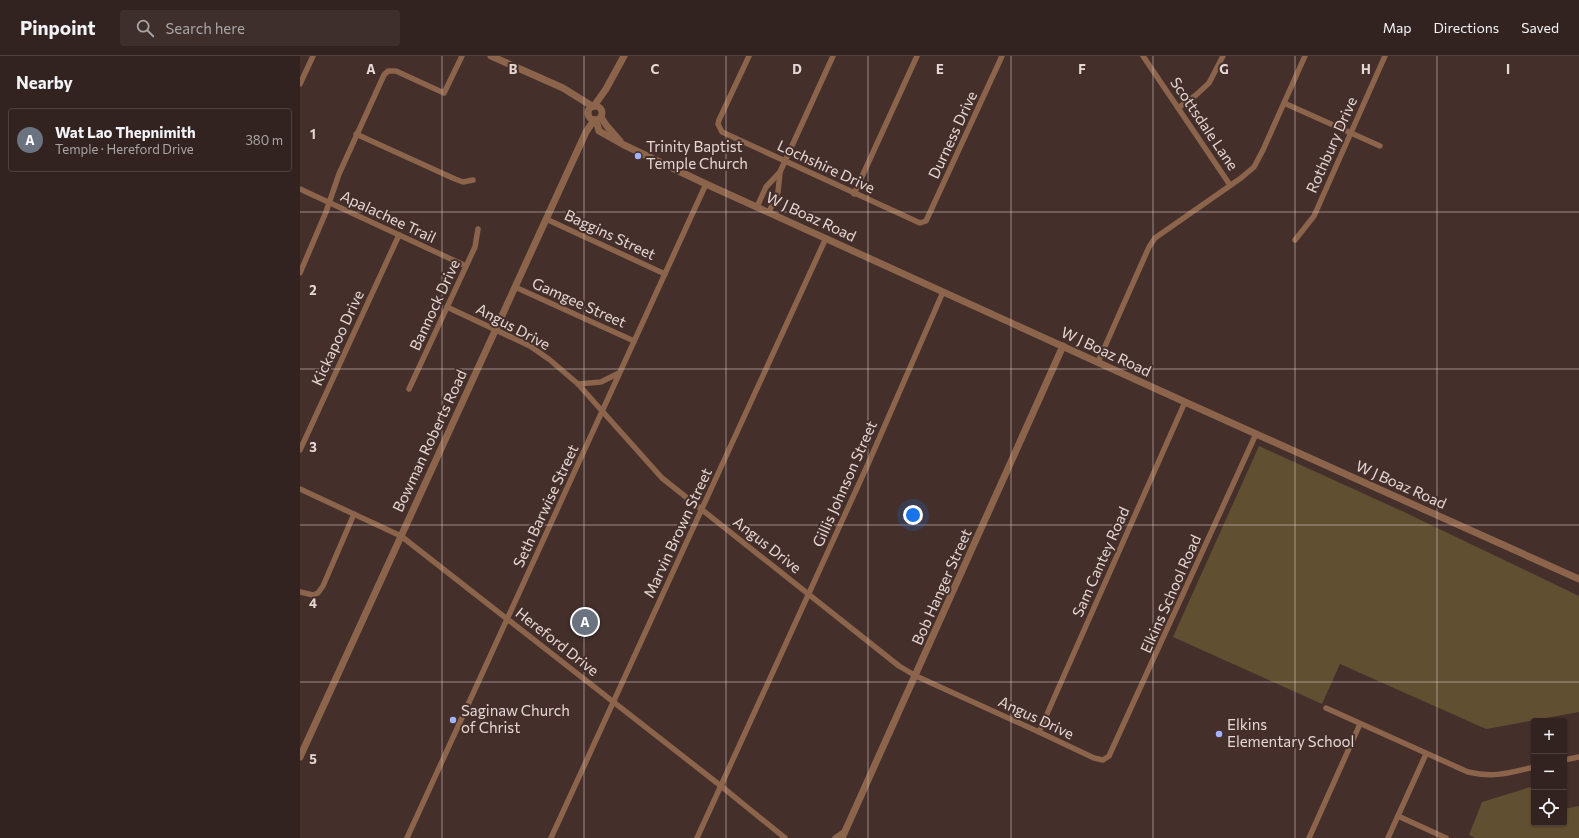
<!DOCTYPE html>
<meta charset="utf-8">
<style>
body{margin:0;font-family:Commissioner,sans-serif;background:#3e2f2d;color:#f1f3f6}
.controls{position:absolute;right:12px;bottom:12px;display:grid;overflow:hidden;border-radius:4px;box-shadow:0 1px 3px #0004}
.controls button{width:36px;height:36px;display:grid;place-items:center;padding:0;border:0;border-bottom:1px solid #4e403e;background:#332320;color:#f1f3f6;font:20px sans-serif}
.you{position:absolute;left:613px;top:459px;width:14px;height:14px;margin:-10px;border:3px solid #fff;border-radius:50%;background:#1a73e8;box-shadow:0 0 0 6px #1a73e833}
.badge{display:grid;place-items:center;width:26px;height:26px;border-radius:50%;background:#a1b3fd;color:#fff;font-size:13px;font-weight:700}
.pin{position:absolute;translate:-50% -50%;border:2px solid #fff;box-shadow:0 1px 4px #0006}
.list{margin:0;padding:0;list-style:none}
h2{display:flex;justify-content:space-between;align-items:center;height:52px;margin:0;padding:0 16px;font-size:17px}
h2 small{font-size:13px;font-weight:400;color:#a9a4a5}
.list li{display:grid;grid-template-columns:26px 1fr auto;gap:12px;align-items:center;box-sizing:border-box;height:64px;margin:0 8px 8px;padding:0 8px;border:1px solid #4e403e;border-radius:4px}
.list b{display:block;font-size:15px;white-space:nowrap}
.list p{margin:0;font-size:13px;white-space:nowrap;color:#a9a4a5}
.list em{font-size:13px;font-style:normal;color:#a9a4a5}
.icon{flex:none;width:22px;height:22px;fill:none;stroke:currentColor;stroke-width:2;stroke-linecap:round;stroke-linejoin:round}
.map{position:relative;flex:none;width:1279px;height:782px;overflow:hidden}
header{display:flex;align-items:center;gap:24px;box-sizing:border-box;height:56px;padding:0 20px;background:#332320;border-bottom:1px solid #4e403e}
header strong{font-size:19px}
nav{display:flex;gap:22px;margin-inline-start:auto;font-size:14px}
.search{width:280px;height:36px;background:#3e2f2d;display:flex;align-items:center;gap:10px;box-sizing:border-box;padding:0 14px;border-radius:4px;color:#a9a4a5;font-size:15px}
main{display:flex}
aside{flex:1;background:#332320}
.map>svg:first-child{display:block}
</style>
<header>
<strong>Pinpoint</strong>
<div class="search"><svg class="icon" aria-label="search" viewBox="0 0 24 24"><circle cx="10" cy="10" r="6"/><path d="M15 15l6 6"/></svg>Search here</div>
<nav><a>Map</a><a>Directions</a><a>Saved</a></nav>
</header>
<main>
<aside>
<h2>Nearby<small></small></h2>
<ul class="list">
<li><span class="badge" style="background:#6b7280">A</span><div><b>Wat Lao Thepnimith</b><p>Temple · Hereford Drive</p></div><em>380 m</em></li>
</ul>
</aside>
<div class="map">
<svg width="1279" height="782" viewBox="0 0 1279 782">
<rect width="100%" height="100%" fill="#442f2b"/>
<!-- green -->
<g fill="#614f31">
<path d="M 959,390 L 1104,456 L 1279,540 L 1279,656 L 1186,673 L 1040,608 L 1022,648 L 873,581 Z"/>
<path d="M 1234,730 L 1234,767 L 1264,767 L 1264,753 L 1279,750 L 1279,782 L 1175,782 L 1169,779 L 1182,746 Z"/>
</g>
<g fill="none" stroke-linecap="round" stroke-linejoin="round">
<!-- minor -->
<g stroke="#8b644b" stroke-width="5.5">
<path d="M 449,0 L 419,64 L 418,68 L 422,76 L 620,167 L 626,165 L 702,0"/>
<path d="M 843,0 L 930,129"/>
<path d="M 0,28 L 13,0"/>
<path d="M 984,47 L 1080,90"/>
<path d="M 878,52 L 896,39 L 909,27 L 923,0"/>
<path d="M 56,78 L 155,123 L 163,126 L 173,124"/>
<path d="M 0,133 L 166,210"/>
<path d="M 554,138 L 617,0"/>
<path d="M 457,151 L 466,131 L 480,116"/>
<path d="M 469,156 L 478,136 L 480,116 L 533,0"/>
<path d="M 246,163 L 365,218"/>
<path d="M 995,184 L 1014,160 L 1085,0"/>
<path d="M 0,217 L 26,156 L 39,118 L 84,19 L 88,15 L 96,15 L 144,37 L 162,0"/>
<path d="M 215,231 L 334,285"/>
<path d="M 147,251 L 230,290 L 250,304 L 278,328 L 362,422 L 599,610 L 616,620 L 739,676 L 794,702 L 803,704 L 809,700 L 956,378"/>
<path d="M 798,306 L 849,191 L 855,182 L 941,122 L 954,111 L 963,94 L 1005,0"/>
<path d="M 278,328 L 301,326 L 319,317"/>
<path d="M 109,333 L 175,191 L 178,173"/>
<path d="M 0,394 L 99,179"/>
<path d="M 0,433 L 101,480 L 421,730 L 485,782"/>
<path d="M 0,536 L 13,539 L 18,537 L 23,530 L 54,458"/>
<path d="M 1026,652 L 1168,716 C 1194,722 1208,717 1234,711"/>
<path d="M 739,676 L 885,346"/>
<path d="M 1264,704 L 1279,701"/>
<path d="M 1098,760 L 1146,782"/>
<path d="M 107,782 L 406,128"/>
<path d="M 251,782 L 526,182"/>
<path d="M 397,782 L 568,408 L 643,236"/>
<path d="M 535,782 L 545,775"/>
<path d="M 1009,782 L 1060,668"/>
<path d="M 1088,782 L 1126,698"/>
</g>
<!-- tertiary -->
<g stroke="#8b644b" stroke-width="7">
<path d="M 191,0 L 263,32 L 292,50"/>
<circle cx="295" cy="57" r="7"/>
<path d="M 294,50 L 306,33 L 324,0"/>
<path d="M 301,61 L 306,69 L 320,85"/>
<path d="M 296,64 L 299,75 L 324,89 L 406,128 L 885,346 L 1279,523"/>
<path d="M 0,701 L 286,76 L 294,64"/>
<path d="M 542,782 L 763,290"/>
</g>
</g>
<!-- grid -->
<path fill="none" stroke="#e5d7d4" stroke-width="1" stroke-opacity="0.55" d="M 142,0 L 142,782M 284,0 L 284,782M 426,0 L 426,782M 568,0 L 568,782M 711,0 L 711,782M 853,0 L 853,782M 995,0 L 995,782M 1137,0 L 1137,782M 0,156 L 1279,156M 0,313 L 1279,313M 0,469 L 1279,469M 0,626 L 1279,626"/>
<!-- markers -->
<g fill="#a1b3fd" stroke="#442f2b" stroke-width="1.5">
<circle cx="338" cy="100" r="4"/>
<circle cx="153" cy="664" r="4"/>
<circle cx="919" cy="678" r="4"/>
</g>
<g text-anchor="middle" stroke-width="4" stroke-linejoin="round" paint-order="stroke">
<!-- street labels -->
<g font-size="15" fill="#e5d7d4" stroke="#442f2b">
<text transform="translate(904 68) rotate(56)" y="5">Scottsdale Lane</text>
<text transform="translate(653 79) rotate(-65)" y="5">Durness Drive</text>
<text transform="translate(1032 89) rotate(-66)" y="5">Rothbury Drive</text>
<text transform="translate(526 111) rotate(25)" y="5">Lochshire Drive</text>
<text transform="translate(88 161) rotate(25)" y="5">Apalachee Trail</text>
<text transform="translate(511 161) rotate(25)" y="5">W J Boaz Road</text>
<text transform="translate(310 179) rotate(25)" y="5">Baggins Street</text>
<text transform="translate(279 247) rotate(24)" y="5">Gamgee Street</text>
<text transform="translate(135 249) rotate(-65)" y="5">Bannock Drive</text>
<text transform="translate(213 271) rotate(28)" y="5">Angus Drive</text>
<text transform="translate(38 282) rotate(-65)" y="5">Kickapoo Drive</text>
<text transform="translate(806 296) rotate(25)" y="5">W J Boaz Road</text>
<text transform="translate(130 385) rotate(-65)" y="5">Bowman Roberts Road</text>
<text transform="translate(545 428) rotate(-66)" y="5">Gillis Johnson Street</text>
<text transform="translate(1101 429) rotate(24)" y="5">W J Boaz Road</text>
<text transform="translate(246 450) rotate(-65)" y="5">Seth Barwise Street</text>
<text transform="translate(378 477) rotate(-65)" y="5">Marvin Brown Street</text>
<text transform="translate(467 489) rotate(38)" y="5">Angus Drive</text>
<text transform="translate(801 506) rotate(-66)" y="5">Sam Cantey Road</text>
<text transform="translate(642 531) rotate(-66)" y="5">Bob Hanger Street</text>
<text transform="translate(871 538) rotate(-66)" y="5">Elkins School Road</text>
<text transform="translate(257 586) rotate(38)" y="5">Hereford Drive</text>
<text transform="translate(736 662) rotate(25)" y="5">Angus Drive</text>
</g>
<!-- poi labels -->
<g font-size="15" fill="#e5d7d4" stroke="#442f2b" text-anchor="start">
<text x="346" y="96">Trinity Baptist<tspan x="346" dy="17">Temple Church</tspan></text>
<text x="161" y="660">Saginaw Church<tspan x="161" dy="17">of Christ</tspan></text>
<text x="927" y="674">Elkins<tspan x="927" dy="17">Elementary School</tspan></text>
</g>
</g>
<g font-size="13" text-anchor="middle" font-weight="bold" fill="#e5d7d4" stroke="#442f2b" stroke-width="4" stroke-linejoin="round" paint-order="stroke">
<text x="71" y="18">A</text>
<text x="213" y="18">B</text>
<text x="355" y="18">C</text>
<text x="497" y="18">D</text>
<text x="640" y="18">E</text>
<text x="782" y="18">F</text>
<text x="924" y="18">G</text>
<text x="1066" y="18">H</text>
<text x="1208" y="18">I</text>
<text x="13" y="83">1</text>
<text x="13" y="239">2</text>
<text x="13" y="396">3</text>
<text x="13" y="552">4</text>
<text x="13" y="708">5</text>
</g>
</svg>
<div class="controls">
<button>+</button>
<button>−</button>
<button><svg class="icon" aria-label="locate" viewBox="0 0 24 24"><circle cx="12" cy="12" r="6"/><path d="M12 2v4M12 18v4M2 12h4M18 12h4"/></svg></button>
</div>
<div class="you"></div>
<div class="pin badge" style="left:285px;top:566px;background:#6b7280">A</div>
</div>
</main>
